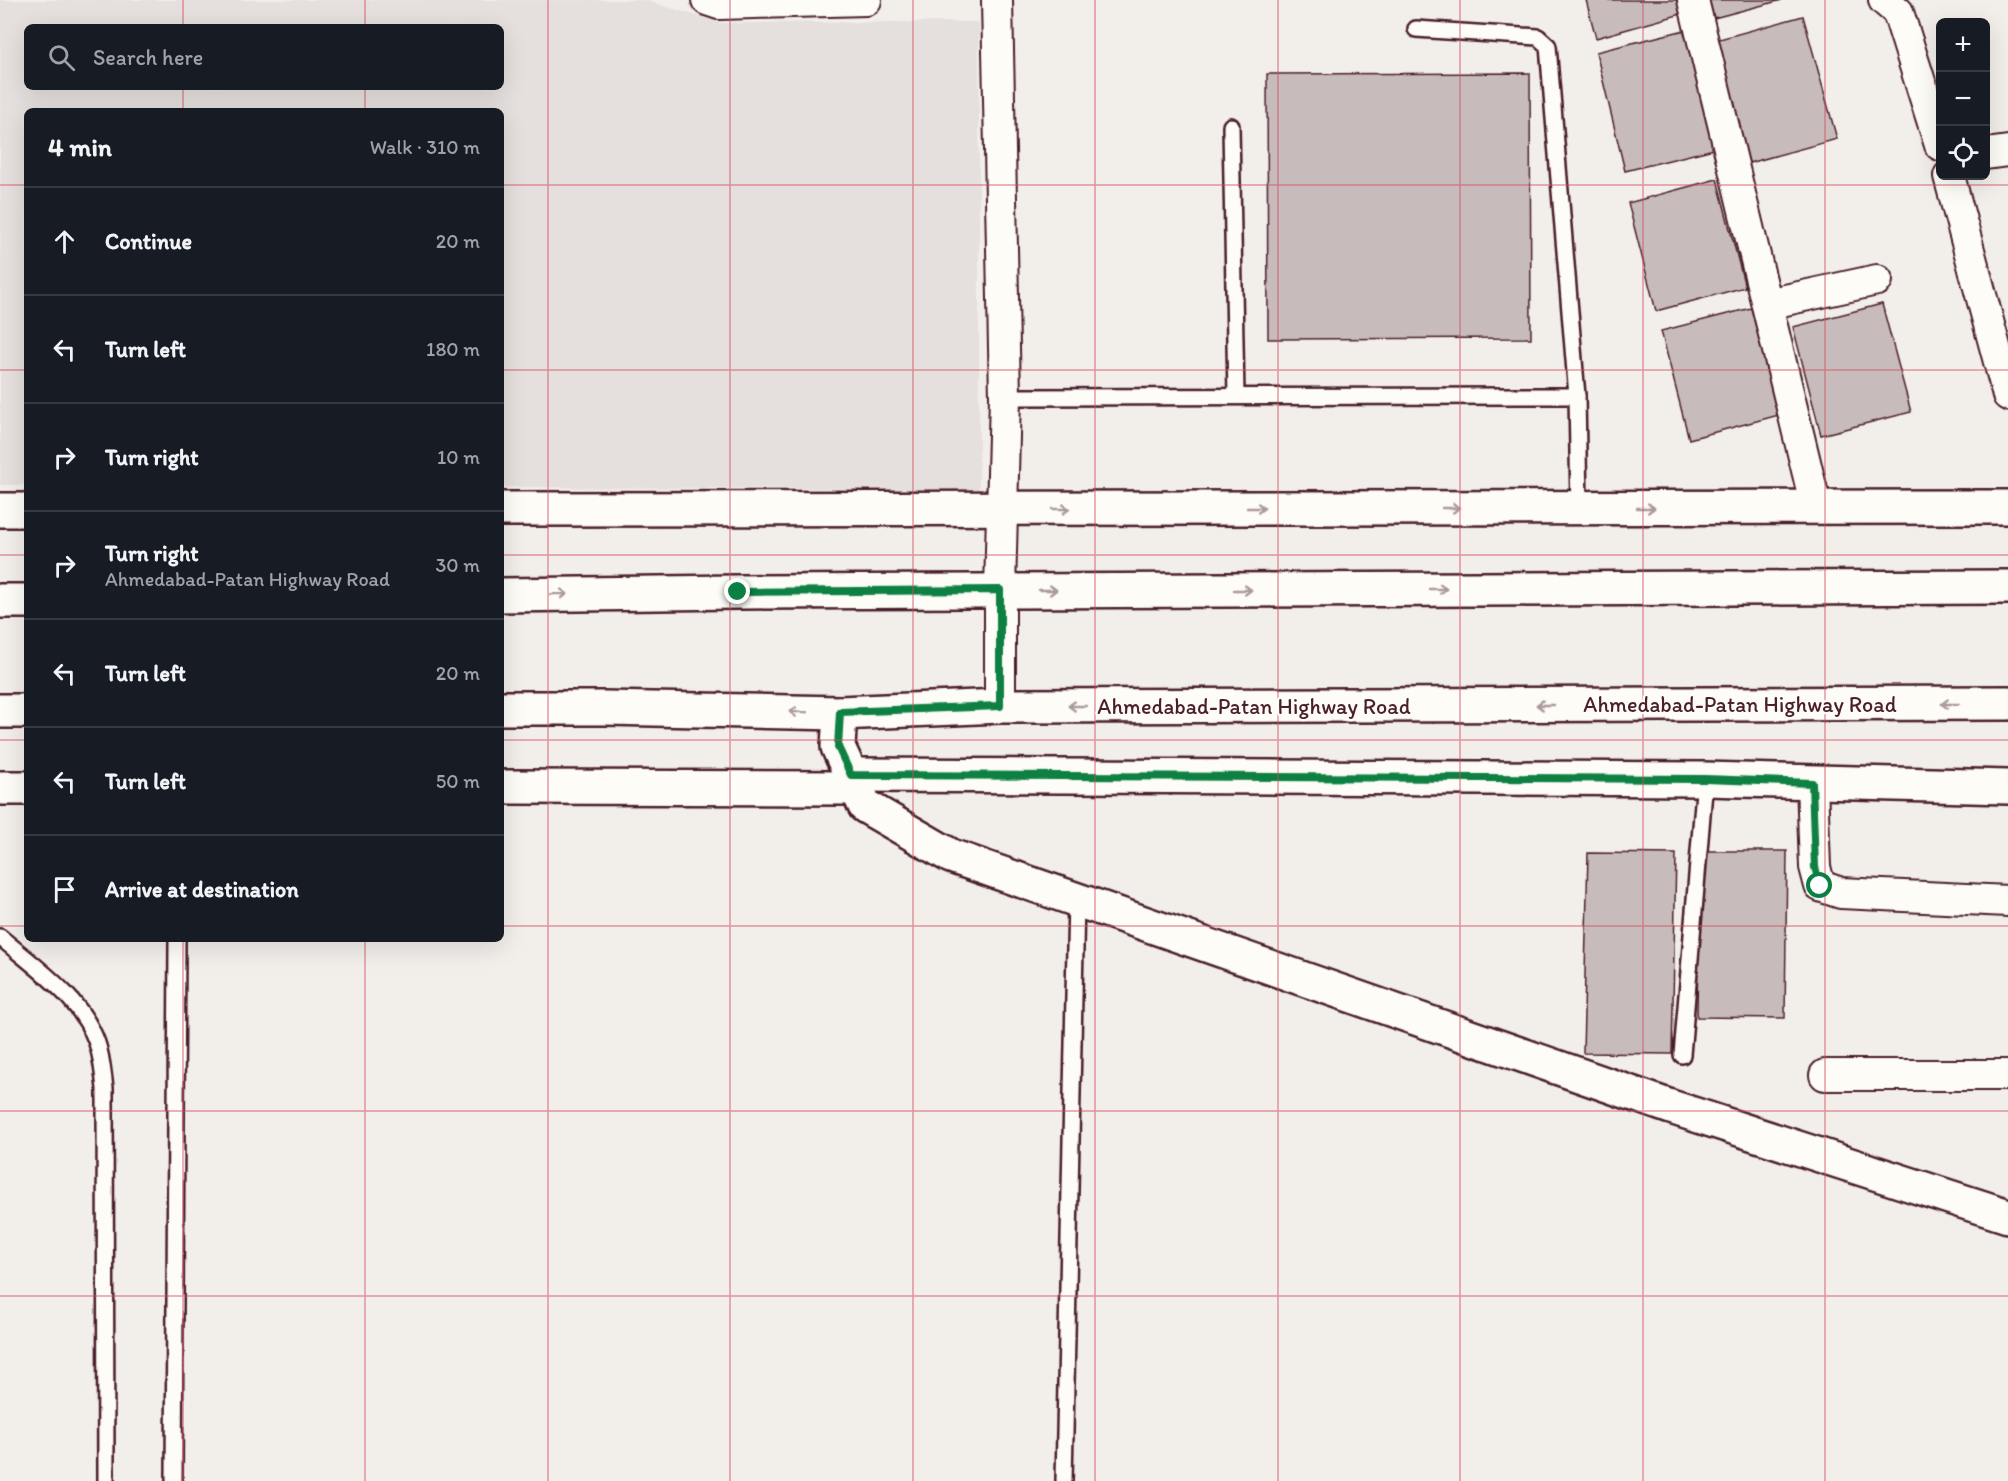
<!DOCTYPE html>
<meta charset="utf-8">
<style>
body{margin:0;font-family:Itim,sans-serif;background:#20242c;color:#f1f3f6}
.controls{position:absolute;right:18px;top:18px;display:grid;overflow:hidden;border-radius:9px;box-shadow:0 6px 24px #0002}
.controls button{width:54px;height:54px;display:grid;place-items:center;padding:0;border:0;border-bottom:2px solid #363941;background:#171b24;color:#f1f3f6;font:30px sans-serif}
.stop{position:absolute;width:18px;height:18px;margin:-14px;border:4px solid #0b8043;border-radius:50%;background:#fff}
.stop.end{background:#0b8043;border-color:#fff;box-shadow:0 2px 6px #0008}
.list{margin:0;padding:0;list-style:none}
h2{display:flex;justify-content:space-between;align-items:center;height:78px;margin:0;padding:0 24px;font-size:26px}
h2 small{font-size:20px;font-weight:400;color:#9ea1a6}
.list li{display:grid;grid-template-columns:39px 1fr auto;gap:18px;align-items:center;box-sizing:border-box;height:108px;padding:0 24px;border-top:2px solid #363941}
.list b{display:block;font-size:22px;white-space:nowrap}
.list p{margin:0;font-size:20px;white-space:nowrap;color:#9ea1a6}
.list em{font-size:20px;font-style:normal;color:#9ea1a6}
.icon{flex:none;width:33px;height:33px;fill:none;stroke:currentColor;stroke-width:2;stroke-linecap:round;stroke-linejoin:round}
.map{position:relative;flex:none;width:2008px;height:1481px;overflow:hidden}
.search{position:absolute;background:#171b24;box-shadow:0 6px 24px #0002;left:24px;top:24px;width:480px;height:66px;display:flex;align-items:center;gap:15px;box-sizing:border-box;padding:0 21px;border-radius:9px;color:#9ea1a6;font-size:22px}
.panel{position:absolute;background:#171b24;box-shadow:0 6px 24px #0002;left:24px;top:108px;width:480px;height:834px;border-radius:9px}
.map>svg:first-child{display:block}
</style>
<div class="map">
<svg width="2008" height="1481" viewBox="0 0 2008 1481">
<rect width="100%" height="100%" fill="#f2efeb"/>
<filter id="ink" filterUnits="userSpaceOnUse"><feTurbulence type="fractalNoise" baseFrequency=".0167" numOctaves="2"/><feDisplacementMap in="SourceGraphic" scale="12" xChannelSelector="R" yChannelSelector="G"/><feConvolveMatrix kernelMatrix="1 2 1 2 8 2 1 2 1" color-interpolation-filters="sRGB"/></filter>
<g filter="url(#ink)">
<!-- built -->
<path fill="#e5dfdd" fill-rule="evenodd" d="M 0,0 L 644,0 L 721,23 L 979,22 L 979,489 L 501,487 L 501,111 L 27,111 L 27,485 L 0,485 ZM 27,27 L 501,27 L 501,87 L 27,87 Z"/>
<!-- building -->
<g fill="#c8bbbb" stroke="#4a1f2b" stroke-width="1.5">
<path d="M 1586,0 L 1681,0 L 1685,13 L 1596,38 Z"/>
<path d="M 1706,0 L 1782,0 L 1710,19 Z"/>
<path d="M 1803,16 L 1837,139 L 1749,163 L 1716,40 Z"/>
<path d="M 1685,30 L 1714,149 L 1625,171 L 1596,52 Z"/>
<path d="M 1530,73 L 1531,338 L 1268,339 L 1267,74 Z"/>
<path d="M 1717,179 L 1745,287 L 1656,311 L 1628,203 Z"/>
<path d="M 1882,304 L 1911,412 L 1821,435 L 1793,327 Z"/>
<path d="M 1751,308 L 1779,415 L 1689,439 L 1661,331 Z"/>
<path d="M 1699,851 L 1787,851 L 1785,1018 L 1697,1017 Z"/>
<path d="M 1588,853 L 1676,854 L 1672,1054 L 1583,1053 Z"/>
</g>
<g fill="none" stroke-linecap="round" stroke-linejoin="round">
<defs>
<g id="lane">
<path d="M 1416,29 L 1538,37 L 1548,46 L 1577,396"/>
<path d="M 1231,126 L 1236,396"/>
<path d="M 1005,397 L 1577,396 L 1579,508"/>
<path d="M 0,937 C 35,967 81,997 97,1043 C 102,1057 103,1074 105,1088 L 106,1481"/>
<path d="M 1682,1055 L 1705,779"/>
<path d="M 174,1481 L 177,939"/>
<path d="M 1064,1481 L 1076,899"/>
</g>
<g id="street">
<path d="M 707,0 L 719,4 L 866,0"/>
<path d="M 997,0 L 1005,397 L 1000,590 L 1000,706"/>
<path d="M 1693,0 L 1816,507"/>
<path d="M 1884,0 L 1898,12 L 1940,145"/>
<path d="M 1986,154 L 2008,151"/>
<path d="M 1949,176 L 2008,395"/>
<path d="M 1767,304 L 1877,280"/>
<path d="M 1812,783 L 1815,867 L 1820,886 L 1841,893 L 2008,901"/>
<path d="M 1825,1075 L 2008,1075"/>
</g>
<g id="secondary">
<path d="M 501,509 L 2008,507"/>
<path d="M 0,510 L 27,510"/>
<path d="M 840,713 L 838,747 L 865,806 L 951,856 L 1671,1107 L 2008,1216"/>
<path d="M 851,775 L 1705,779 L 2008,787"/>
<path d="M 501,787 L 857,788"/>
<path d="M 0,788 L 27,788"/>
</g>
<g id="primary">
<path d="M 501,595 L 738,592 L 2008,587"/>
<path d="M 0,601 L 27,601"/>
<path d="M 501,708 L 605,708 L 840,713 L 1000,706 L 2008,703"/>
<path d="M 0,711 L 27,711"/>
</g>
</defs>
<!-- lane casing -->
<use href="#lane" stroke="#4a1f2b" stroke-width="20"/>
<!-- street casing -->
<use href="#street" stroke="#4a1f2b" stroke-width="34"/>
<!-- secondary casing -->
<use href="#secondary" stroke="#4a1f2b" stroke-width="38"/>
<!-- primary casing -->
<use href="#primary" stroke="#4a1f2b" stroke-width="38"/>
<!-- lane -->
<use href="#lane" stroke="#fdfcf7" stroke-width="15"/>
<!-- street -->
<use href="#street" stroke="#fdfcf7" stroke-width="30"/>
<!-- secondary -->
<use href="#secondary" stroke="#fdfcf7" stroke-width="33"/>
<!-- primary -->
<use href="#primary" stroke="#fdfcf7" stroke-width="33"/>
</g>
<!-- one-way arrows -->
<defs><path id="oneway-shaft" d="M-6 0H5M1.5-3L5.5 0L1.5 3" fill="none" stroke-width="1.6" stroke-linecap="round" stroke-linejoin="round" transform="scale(1.5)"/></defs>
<g stroke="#ac999b">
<use href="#oneway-shaft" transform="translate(1256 508)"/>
<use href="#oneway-shaft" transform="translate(1451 508)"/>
<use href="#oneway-shaft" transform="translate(1646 508)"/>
<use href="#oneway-shaft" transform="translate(1061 509)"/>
<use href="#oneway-shaft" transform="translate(1438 589)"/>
<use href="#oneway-shaft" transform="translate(1048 590)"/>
<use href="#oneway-shaft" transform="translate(1243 590)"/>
<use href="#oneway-shaft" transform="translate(559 594) rotate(-1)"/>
<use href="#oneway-shaft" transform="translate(1950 704) rotate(180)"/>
<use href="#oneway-shaft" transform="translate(1545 705) rotate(180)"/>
<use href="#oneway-shaft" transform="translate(1077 706) rotate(180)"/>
<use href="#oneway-shaft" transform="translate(798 712) rotate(-179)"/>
</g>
</g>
<g fill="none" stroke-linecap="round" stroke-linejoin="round" filter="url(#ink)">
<!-- route -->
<path stroke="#0b8043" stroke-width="8" d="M 738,592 L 1000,590 L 1000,706 L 840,712 L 838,747 L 851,775 L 1705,779 L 1812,783 L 1815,867 L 1820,886"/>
</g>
<!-- grid -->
<path fill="none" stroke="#d1495b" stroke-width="1.5" stroke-opacity="0.55" d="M 183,0 L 183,27M 365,0 L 365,27M 548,0 L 548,1481M 730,0 L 730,1481M 913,0 L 913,1481M 1095,0 L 1095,1481M 1278,0 L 1278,1481M 1460,0 L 1460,1481M 1643,0 L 1643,1481M 1825,0 L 1825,1481M 183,87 L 183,111M 365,87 L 365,111M 0,185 L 27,185M 501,185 L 2008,185M 0,370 L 27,370M 501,370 L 2008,370M 0,555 L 27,555M 501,555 L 2008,555M 0,740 L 27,740M 501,740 L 2008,740M 0,926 L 27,926M 501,926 L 2008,926M 183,939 L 183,1481M 365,939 L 365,1481M 0,1111 L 2008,1111M 0,1296 L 2008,1296"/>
<g text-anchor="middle" stroke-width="4.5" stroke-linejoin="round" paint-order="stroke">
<!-- street labels -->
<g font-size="22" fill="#4a1f2b" stroke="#fdfcf7">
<text x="1740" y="712">Ahmedabad-Patan Highway Road</text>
<text x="1254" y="714">Ahmedabad-Patan Highway Road</text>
</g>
</g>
</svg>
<div class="controls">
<button>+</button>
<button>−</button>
<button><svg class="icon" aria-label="locate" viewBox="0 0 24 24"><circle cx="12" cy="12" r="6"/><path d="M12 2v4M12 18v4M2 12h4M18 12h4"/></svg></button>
</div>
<div class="stop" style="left:1820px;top:886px"></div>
<div class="stop end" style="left:738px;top:592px"></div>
<div class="search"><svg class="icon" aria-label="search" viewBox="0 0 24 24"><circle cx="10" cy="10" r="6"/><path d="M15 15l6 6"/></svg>Search here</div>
<section class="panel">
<h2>4 min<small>Walk · 310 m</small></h2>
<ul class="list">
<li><svg class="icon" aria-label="ahead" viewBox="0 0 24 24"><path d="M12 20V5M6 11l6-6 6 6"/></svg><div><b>Continue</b></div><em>20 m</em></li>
<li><svg class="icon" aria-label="left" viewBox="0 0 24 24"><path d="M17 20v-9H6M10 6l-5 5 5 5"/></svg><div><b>Turn left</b></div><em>180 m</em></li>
<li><svg class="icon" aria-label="right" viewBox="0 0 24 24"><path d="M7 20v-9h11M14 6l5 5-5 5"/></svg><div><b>Turn right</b></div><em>10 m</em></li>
<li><svg class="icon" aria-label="right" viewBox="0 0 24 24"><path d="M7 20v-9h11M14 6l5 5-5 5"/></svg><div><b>Turn right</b><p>Ahmedabad-Patan Highway Road</p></div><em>30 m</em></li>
<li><svg class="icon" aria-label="left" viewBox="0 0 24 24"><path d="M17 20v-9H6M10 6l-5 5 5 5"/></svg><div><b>Turn left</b></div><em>20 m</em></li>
<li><svg class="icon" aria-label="left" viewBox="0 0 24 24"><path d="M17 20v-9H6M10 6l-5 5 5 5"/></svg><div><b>Turn left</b></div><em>50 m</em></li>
<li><svg class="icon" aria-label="arrive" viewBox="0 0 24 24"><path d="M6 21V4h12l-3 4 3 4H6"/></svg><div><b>Arrive at destination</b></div></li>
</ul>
</section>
</div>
